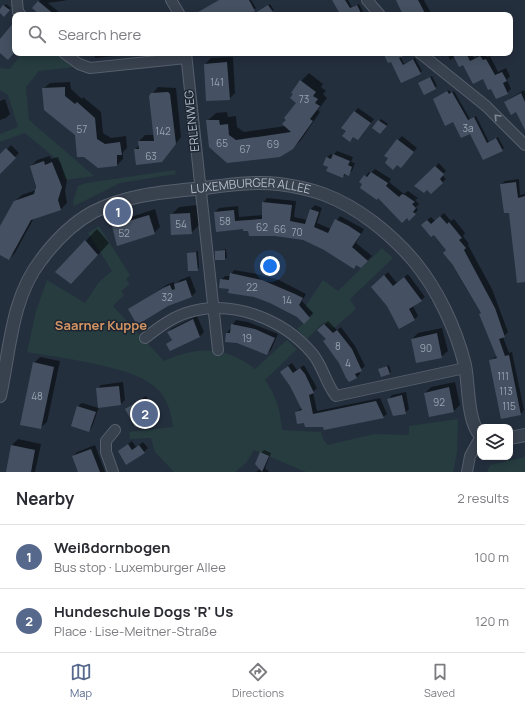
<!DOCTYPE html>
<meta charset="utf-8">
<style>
body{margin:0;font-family:Manrope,sans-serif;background:#f7f7f7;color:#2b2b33}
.controls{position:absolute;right:12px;bottom:12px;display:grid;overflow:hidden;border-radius:8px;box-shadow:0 2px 10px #0003}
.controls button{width:36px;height:36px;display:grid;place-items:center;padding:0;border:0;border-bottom:1px solid #e1e1e2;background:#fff;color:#2b2b33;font:20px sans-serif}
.you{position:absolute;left:270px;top:266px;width:14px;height:14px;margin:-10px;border:3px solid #fff;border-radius:50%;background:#1a73e8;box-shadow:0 0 0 6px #1a73e833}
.badge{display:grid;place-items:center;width:26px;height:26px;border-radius:50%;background:#56698c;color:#fff;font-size:13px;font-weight:700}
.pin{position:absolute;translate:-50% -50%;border:2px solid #fff;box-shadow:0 1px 4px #0006}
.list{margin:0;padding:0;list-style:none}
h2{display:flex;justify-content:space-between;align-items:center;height:52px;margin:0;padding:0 16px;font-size:17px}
h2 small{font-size:13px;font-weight:400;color:#7c7c81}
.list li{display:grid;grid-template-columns:26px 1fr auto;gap:12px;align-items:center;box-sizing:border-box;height:64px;padding:0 16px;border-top:1px solid #e1e1e2}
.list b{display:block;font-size:15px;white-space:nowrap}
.list p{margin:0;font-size:13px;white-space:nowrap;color:#7c7c81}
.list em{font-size:13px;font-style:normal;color:#7c7c81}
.icon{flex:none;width:22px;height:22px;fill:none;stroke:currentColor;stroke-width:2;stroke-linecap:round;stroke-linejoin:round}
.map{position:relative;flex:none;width:525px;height:472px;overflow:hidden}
.search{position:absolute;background:#fff;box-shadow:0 2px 10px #0003;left:12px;right:12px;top:12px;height:44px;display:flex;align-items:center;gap:10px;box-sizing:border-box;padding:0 14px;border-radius:8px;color:#7c7c81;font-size:15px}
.sheet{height:180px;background:#fff}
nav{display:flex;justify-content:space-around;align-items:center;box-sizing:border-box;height:56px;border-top:1px solid #e1e1e2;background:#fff;font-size:11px;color:#7c7c81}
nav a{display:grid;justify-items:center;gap:2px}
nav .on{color:#56698c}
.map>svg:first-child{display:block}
</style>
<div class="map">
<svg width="525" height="472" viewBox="0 0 525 472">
<rect width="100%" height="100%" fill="#242f3e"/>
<!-- green -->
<g fill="#263c3f">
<path d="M 22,53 L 58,53 L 75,67 L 39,71 L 26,87 L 29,120 L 94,176 L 65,180 L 61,163 L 25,133 L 0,142 L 0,134 L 18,127 L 8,95 L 0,90 L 0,68 L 10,69 Z"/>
<path d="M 175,170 L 176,174 L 120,183 L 74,206 L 73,202 L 78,186 L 86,183 Z"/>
<path d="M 99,226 L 130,275 L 126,279 L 130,284 L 121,291 L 124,295 L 113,306 L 164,361 C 197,346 226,346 255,369 L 287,340 L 297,349 L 265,380 C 277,398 280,409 282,430 L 321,432 L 324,441 L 328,445 L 374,434 L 409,435 L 409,426 L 458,419 L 457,452 L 453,472 L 306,472 L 254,450 L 246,463 L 235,472 L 174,472 L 155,452 L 151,438 L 130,439 L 129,432 L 173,427 C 171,412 167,396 154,386 C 131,366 59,358 27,352 L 36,311 L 47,280 L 85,303 L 99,282 L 112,271 L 88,233 Z"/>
<path d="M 382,248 L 393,258 L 350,299 L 356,309 L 333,329 L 324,322 L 307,339 L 297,329 L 314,314 L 305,307 L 323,280 L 338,291 Z"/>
<path d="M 525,457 L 525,472 L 487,472 L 490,465 Z"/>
</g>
<!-- shadow -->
<g fill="#0007">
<path d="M 40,0 L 68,0 L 48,3 L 60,13 L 59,15 L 42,15 L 33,8 Z"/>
<path d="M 220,0 L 251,0 L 256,8 L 245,15 L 195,15 Z"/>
<path d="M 333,0 L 348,0 L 352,7 L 359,4 L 365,15 L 341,15 Z"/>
<path d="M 397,0 L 424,0 L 432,15 L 404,15 Z"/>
<path d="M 6,4 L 11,8 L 4,15 L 0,11 Z"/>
<path d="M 270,4 L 274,10 L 264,15 L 263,9 Z"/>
<path d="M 439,12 L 441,15 L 433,15 Z"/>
<path d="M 94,53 L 144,53 L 95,58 Z"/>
<path d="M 384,53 L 399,53 L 404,64 L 415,58 L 422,71 L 420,73 L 392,61 Z"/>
<path d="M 447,53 L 471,53 L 474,58 L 484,53 L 487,57 L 490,56 L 498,72 L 506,68 L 510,76 L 507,80 L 511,89 L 507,93 L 491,87 L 483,77 L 455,57 L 450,60 Z"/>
<path d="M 233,57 L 235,93 L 229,99 L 205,64 L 211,58 Z"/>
<path d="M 309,73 L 323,84 L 321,87 L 326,91 L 323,94 L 327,98 L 318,110 L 320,112 L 301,140 L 292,149 L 228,162 L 207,121 L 216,113 L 227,112 L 228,117 L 236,116 L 237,127 L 244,132 L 286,126 L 297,103 L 301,81 Z"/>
<path d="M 432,76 L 437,86 L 425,94 L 421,82 Z"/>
<path d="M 70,82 L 71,89 L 82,99 L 83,97 L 101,112 L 103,133 L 111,138 L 126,136 L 127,148 L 123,152 L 123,159 L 117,165 L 76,135 L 43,89 L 50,83 Z"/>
<path d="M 158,87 L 176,88 L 181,137 L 162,161 L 135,150 L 139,145 L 139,141 L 145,135 L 154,135 L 152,94 Z"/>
<path d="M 449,90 L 451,93 L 454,91 L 470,119 L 476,116 L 489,142 L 498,137 L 504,148 L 502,150 L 483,159 L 471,132 L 453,121 L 436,98 Z"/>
<path d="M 524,90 L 525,92 L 525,122 L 516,111 L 505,102 Z"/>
<path d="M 5,99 L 10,114 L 6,118 L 0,120 L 0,101 Z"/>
<path d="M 358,108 L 374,119 L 362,135 L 354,136 L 350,140 L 347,131 L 343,127 Z"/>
<path d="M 381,119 L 388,124 L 382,132 L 373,128 Z"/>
<path d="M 402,136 L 417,148 L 404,163 L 398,140 Z"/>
<path d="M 11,145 L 19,153 L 0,172 L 0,156 Z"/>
<path d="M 337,151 L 353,157 L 351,162 L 355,163 L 352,171 L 342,177 L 324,164 L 330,154 L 333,155 Z"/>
<path d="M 50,156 L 51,159 L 58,157 L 67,180 L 65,191 L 67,203 L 61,209 L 34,218 L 15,253 L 9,259 L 0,253 L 0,228 L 15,201 L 22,195 L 36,190 L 31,166 L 37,160 Z"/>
<path d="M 439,163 L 446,171 L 442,175 L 446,179 L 431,193 L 427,189 L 416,186 Z"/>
<path d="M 375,169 L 391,179 L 389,182 L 404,194 L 408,191 L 418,198 L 415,200 L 419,204 L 416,207 L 418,210 L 409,219 L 361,182 L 369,172 L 371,173 Z"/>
<path d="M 519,179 L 520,195 L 525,194 L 525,281 L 510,211 L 501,184 L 505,181 Z"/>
<path d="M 267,198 L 296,201 L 294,217 L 307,220 L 311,209 L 315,205 L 322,208 L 317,223 L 331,229 L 340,216 L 364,229 L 356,243 L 372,256 L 361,267 L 303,240 L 249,230 L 215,212 L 219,208 L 238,206 L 239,217 L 263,215 L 263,203 Z"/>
<path d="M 198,205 L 199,225 L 191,233 L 171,215 L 179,207 Z"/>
<path d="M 155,209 L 160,227 L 154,233 L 113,227 L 119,221 Z"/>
<path d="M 444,213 L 451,221 L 454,219 L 465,233 L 463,236 L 469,244 L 468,245 L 492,289 L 508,332 L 503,337 L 509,353 L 512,352 L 524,410 L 521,414 L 490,360 L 497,356 L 481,313 L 445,253 L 447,250 L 426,221 L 431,217 L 435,221 Z"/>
<path d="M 97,229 L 109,243 L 83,271 L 66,280 L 57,271 Z"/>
<path d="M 226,249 L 227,257 L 225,259 L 216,251 Z"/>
<path d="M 198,251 L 199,268 L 197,270 L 188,254 Z"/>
<path d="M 234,270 L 257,274 L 279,280 L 306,294 L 302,301 L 313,313 L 304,322 L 298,316 L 271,302 L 230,288 L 221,280 L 225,276 L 230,276 Z"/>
<path d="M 388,272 L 397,283 L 408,274 L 425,297 L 413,306 L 418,316 L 414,320 L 388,306 L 372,287 Z"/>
<path d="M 190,276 L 196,292 L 192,296 L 175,302 L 129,310 L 168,284 L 174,282 L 175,285 L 180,280 Z"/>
<path d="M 197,316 L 204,332 L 200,336 L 167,344 L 172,339 L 168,332 L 172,328 Z"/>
<path d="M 236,320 L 248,322 L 278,334 L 271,350 L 267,354 L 227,333 Z"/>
<path d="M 328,321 L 337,330 L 341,327 L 355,346 L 365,366 L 359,371 L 360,374 L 357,377 L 349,381 L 327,339 L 319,330 Z"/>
<path d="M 442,328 L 448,351 L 441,357 L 412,339 L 418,333 Z"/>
<path d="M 40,357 L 60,361 L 47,422 L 40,428 L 34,363 Z"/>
<path d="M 292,363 L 297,370 L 304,365 L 317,388 L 313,392 L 317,411 L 380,398 L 387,414 L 383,417 L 324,426 L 305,421 L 296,412 L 302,408 L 285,368 Z"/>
<path d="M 389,365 L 391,372 L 389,374 L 379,369 Z"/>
<path d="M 123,382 L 125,400 L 121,404 L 99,407 L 92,427 L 88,431 L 78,406 L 82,403 L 99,408 L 97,389 L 101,385 Z"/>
<path d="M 455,382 L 460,405 L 454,411 L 425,393 L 431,387 Z"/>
<path d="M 406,392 L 409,409 L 405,413 L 389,399 L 392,395 Z"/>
<path d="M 146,396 L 157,415 L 153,419 L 126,409 Z"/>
<path d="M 18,439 L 41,444 L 35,472 L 7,472 L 12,445 Z"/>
<path d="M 132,441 L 136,447 L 143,442 L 148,448 L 144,452 L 119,451 Z"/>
<path d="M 95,445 L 105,472 L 79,472 L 73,456 L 77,452 Z"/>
<path d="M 264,450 L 271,453 L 265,468 L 269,472 L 256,472 L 260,469 L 261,453 Z"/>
</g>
<!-- building -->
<g fill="#455162">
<path d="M 219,0 L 249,0 L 255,11 L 248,15 L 193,15 Z"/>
<path d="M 332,0 L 345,0 L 350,8 L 357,5 L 362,15 L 337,15 L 340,14 Z"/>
<path d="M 396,0 L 418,0 L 426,15 L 403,15 Z"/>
<path d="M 38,1 L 55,15 L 40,15 L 32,8 Z"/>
<path d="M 3,5 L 10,10 L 4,17 L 0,13 L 0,9 Z"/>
<path d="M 268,5 L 273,12 L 269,15 L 252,15 Z"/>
<path d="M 15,21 L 15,52 L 8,60 L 0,53 L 0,39 Z"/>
<path d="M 383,53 L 410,53 L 399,58 L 403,65 L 413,59 L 421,74 L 401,83 L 391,62 L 388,63 Z"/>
<path d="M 452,53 L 466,53 L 470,61 L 480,56 L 483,60 L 486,59 L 495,75 L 502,72 L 507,81 L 503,83 L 508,94 L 496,99 L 491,89 L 488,90 L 483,79 L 473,84 L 463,65 L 459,67 Z"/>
<path d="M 227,62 L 230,100 L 206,101 L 204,64 Z"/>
<path d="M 430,77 L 436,89 L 424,95 L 418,83 Z"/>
<path d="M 300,80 L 316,92 L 313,96 L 318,99 L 315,103 L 320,106 L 310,119 L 313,121 L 293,149 L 280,157 L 227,163 L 209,147 L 206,120 L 219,120 L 220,125 L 228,124 L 229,135 L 236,140 L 291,132 L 282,124 L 286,120 L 284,118 L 296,103 L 290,98 L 293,94 L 291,93 Z"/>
<path d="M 65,87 L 65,96 L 75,104 L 77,102 L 95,118 L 97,139 L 105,144 L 120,142 L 122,155 L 117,155 L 117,166 L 98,168 L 84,157 L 77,157 L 75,135 L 44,110 L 42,88 Z"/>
<path d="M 447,91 L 449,94 L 452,92 L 468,120 L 474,117 L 487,143 L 496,138 L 503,151 L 483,160 L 470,134 L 461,138 L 453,122 L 445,126 L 433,99 Z"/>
<path d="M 168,92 L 170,94 L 176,144 L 162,162 L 136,165 L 134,149 L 139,149 L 138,141 L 154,141 L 149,96 L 151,93 Z"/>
<path d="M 521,93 L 525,102 L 525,130 L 516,112 L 511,115 L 504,102 Z"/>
<path d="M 354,111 L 371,123 L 358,140 L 353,137 L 350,142 L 342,136 L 346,131 L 341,128 Z"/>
<path d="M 378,120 L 387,126 L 380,134 L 372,128 Z"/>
<path d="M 397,139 L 414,152 L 401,168 L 397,165 L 393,170 L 385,163 L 388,158 L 384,156 Z"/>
<path d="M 6,148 L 16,158 L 0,174 L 0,154 Z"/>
<path d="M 333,154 L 350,161 L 348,165 L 352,167 L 349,176 L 344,174 L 343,178 L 326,171 L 328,167 L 323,165 L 326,157 L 331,159 Z"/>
<path d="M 44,161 L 45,165 L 52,162 L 62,187 L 58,200 L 61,210 L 31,220 L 9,260 L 0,255 L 0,226 L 14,201 L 34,194 L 36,187 L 30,166 Z"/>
<path d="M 435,166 L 444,174 L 440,179 L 443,183 L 431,194 L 427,190 L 424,193 L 414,186 Z"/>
<path d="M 371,172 L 388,183 L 386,186 L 399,197 L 402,194 L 405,195 L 415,202 L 412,204 L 416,208 L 413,212 L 416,214 L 409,221 L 407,218 L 402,223 L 378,198 L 377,200 L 360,188 L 362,184 L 359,182 L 364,175 L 367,177 Z"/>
<path d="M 516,182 L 518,198 L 525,196 L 525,282 L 517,283 L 509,213 L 504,213 L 500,184 Z"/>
<path d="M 262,202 L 292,205 L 290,221 L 305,224 L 310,209 L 319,212 L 314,227 L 328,233 L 335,219 L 349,226 L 361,234 L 352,247 L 368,261 L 361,268 L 356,265 L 354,269 L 324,250 L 303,240 L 275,236 L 249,236 L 248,231 L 243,231 L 243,229 L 216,232 L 214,212 L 234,210 L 235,221 L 262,219 Z"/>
<path d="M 190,213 L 192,234 L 171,235 L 170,214 Z"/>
<path d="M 149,215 L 155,234 L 117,246 L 112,226 Z"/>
<path d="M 440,216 L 447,224 L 449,222 L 462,238 L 459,240 L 466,248 L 464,250 L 495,308 L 505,337 L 499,339 L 505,356 L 509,355 L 521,415 L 501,419 L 489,360 L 497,358 L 479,314 L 481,313 L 452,264 L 443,253 L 446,250 L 434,235 L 431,237 L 421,225 L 427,220 L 431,224 Z"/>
<path d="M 85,240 L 98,255 L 71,284 L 55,272 Z"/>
<path d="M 225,250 L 225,260 L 215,260 L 215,251 Z"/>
<path d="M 196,252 L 198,271 L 188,271 L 187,253 Z"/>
<path d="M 230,273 L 262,280 L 295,294 L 303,298 L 299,305 L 310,318 L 304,324 L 297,317 L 270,303 L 254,297 L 228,293 L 229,289 L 219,288 L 220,279 L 229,280 Z"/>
<path d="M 384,275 L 393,286 L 404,277 L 422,301 L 409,309 L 415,320 L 399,329 L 387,306 L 371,287 Z"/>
<path d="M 186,280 L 192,297 L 168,306 L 137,325 L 128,309 L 163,288 L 170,285 L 172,290 L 175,289 L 174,284 Z"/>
<path d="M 193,319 L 200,337 L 170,351 L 166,344 L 172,340 L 167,332 Z"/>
<path d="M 231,324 L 255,329 L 275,338 L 267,355 L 237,343 L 225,342 L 226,333 L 230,333 Z"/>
<path d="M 324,324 L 333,333 L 337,330 L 352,349 L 362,371 L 355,374 L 357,378 L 349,382 L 346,378 L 339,363 L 323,341 L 326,339 L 317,330 Z"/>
<path d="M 437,333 L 442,358 L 416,363 L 411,339 Z"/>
<path d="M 33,362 L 54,367 L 41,429 L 20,425 Z"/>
<path d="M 288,366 L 293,373 L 300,368 L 305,374 L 314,393 L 309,395 L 313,414 L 376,401 L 384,418 L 324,430 L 323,427 L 305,427 L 304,423 L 297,424 L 295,412 L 302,410 L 290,386 L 280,372 Z"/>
<path d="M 387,366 L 390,374 L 381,377 L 378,369 Z"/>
<path d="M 119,386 L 121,405 L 98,408 L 96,388 Z"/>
<path d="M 449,387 L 454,412 L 429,417 L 424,393 Z"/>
<path d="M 402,395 L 406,414 L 393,416 L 387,399 Z"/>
<path d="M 142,399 L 154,420 L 135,427 L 125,409 Z"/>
<path d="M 77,406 L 96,412 L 89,432 L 71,426 Z"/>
<path d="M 128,444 L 132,450 L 139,445 L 145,453 L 126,465 L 118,451 Z"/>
<path d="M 11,445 L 35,450 L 31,472 L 6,472 Z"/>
<path d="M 91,449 L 100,472 L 78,472 L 72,456 Z"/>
<path d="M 260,452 L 269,456 L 262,472 L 255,464 Z"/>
</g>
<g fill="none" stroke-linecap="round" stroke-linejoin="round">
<defs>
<g id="minor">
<path d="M 17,0 L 18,12 L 21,15"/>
<path d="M 171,0 L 180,15"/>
<path d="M 367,0 L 380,15"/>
<path d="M 64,53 L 79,64 L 90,68 L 186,58"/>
<path d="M 186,53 C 196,152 207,251 218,350"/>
<path d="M 420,53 L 486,106 L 525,145"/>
<path d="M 145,338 C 158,328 171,318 186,313 C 231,298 283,319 312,353 C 323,366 326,384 336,396 L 465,368"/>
<path d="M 113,472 L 106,452 L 106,441 L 115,430"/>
<path d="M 467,472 L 470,456 L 480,438"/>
</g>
<g id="tertiary">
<path id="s1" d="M 0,396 C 10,351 11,298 41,260 C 55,241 73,223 93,212 C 128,194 166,192 204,188 C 228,185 255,181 279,184 C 294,186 309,189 323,194 C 358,207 390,233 414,261 C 438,290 456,329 465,365 C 469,385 467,420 480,435"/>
<path d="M 510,438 L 525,435"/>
</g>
</defs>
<!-- minor casing -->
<use href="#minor" stroke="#565f6c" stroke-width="12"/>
<!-- tertiary casing -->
<use href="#tertiary" stroke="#565f6c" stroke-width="14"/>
<!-- minor -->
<use href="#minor" stroke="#38414e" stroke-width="10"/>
<!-- tertiary -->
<use href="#tertiary" stroke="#38414e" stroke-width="12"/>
</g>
<!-- one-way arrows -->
<defs><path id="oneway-chevron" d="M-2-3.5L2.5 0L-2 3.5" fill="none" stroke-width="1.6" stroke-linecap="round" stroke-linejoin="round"/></defs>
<use stroke="#7c8592" href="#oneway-chevron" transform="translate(497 117) rotate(-134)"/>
<g text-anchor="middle" stroke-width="3" stroke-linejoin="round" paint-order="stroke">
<!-- number labels -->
<g font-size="10" fill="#98a1af">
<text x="217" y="86">141</text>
<text x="304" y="103">73</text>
<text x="468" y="132">3a</text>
<text x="82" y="133">57</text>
<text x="163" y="135">142</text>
<text x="222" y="147">65</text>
<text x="273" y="148">69</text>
<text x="245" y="153">67</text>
<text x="151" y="160">63</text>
<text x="225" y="225">58</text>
<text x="181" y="228">54</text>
<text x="262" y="231">62</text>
<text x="280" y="233">66</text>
<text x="297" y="236">70</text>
<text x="124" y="237">52</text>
<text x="252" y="291">22</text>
<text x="167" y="301">32</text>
<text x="287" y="304">14</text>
<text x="247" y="342">19</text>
<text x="338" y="350">8</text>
<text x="426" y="352">90</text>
<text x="348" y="367">4</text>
<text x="503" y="380">111</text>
<text x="506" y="395">113</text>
<text x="37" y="400">48</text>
<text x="439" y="406">92</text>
<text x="509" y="410">115</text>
</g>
<!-- street labels -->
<g font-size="12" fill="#b4bcc9" stroke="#1d2633">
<text transform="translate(192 121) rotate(-96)" y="4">ERLENWEG</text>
<text dy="4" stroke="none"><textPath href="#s1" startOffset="376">LUXEMBURGER ALLEE</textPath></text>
</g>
<!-- neighbourhood labels -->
<g font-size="13" font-weight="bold" fill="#d59563" stroke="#1d2633">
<text x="101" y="330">Saarner Kuppe</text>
</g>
</g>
</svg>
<div class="controls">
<button><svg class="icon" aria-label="layers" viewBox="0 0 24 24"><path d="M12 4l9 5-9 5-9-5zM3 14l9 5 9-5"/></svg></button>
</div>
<div class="you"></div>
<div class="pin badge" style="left:118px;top:212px">1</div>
<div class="pin badge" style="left:145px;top:414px">2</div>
<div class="search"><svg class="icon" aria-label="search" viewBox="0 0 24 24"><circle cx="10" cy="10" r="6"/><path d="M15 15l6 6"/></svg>Search here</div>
</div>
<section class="sheet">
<h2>Nearby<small>2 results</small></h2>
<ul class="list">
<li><span class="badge">1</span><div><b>Weißdornbogen</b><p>Bus stop · Luxemburger Allee</p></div><em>100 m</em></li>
<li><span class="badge">2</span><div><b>Hundeschule Dogs 'R' Us</b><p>Place · Lise-Meitner-Straße</p></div><em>120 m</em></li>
</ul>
</section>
<nav>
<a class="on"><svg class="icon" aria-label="map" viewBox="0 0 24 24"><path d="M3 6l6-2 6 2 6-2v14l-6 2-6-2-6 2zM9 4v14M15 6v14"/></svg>Map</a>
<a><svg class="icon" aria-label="directions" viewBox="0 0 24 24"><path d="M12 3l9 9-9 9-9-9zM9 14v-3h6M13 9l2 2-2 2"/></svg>Directions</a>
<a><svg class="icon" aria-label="saved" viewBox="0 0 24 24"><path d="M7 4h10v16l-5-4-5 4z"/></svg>Saved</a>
</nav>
